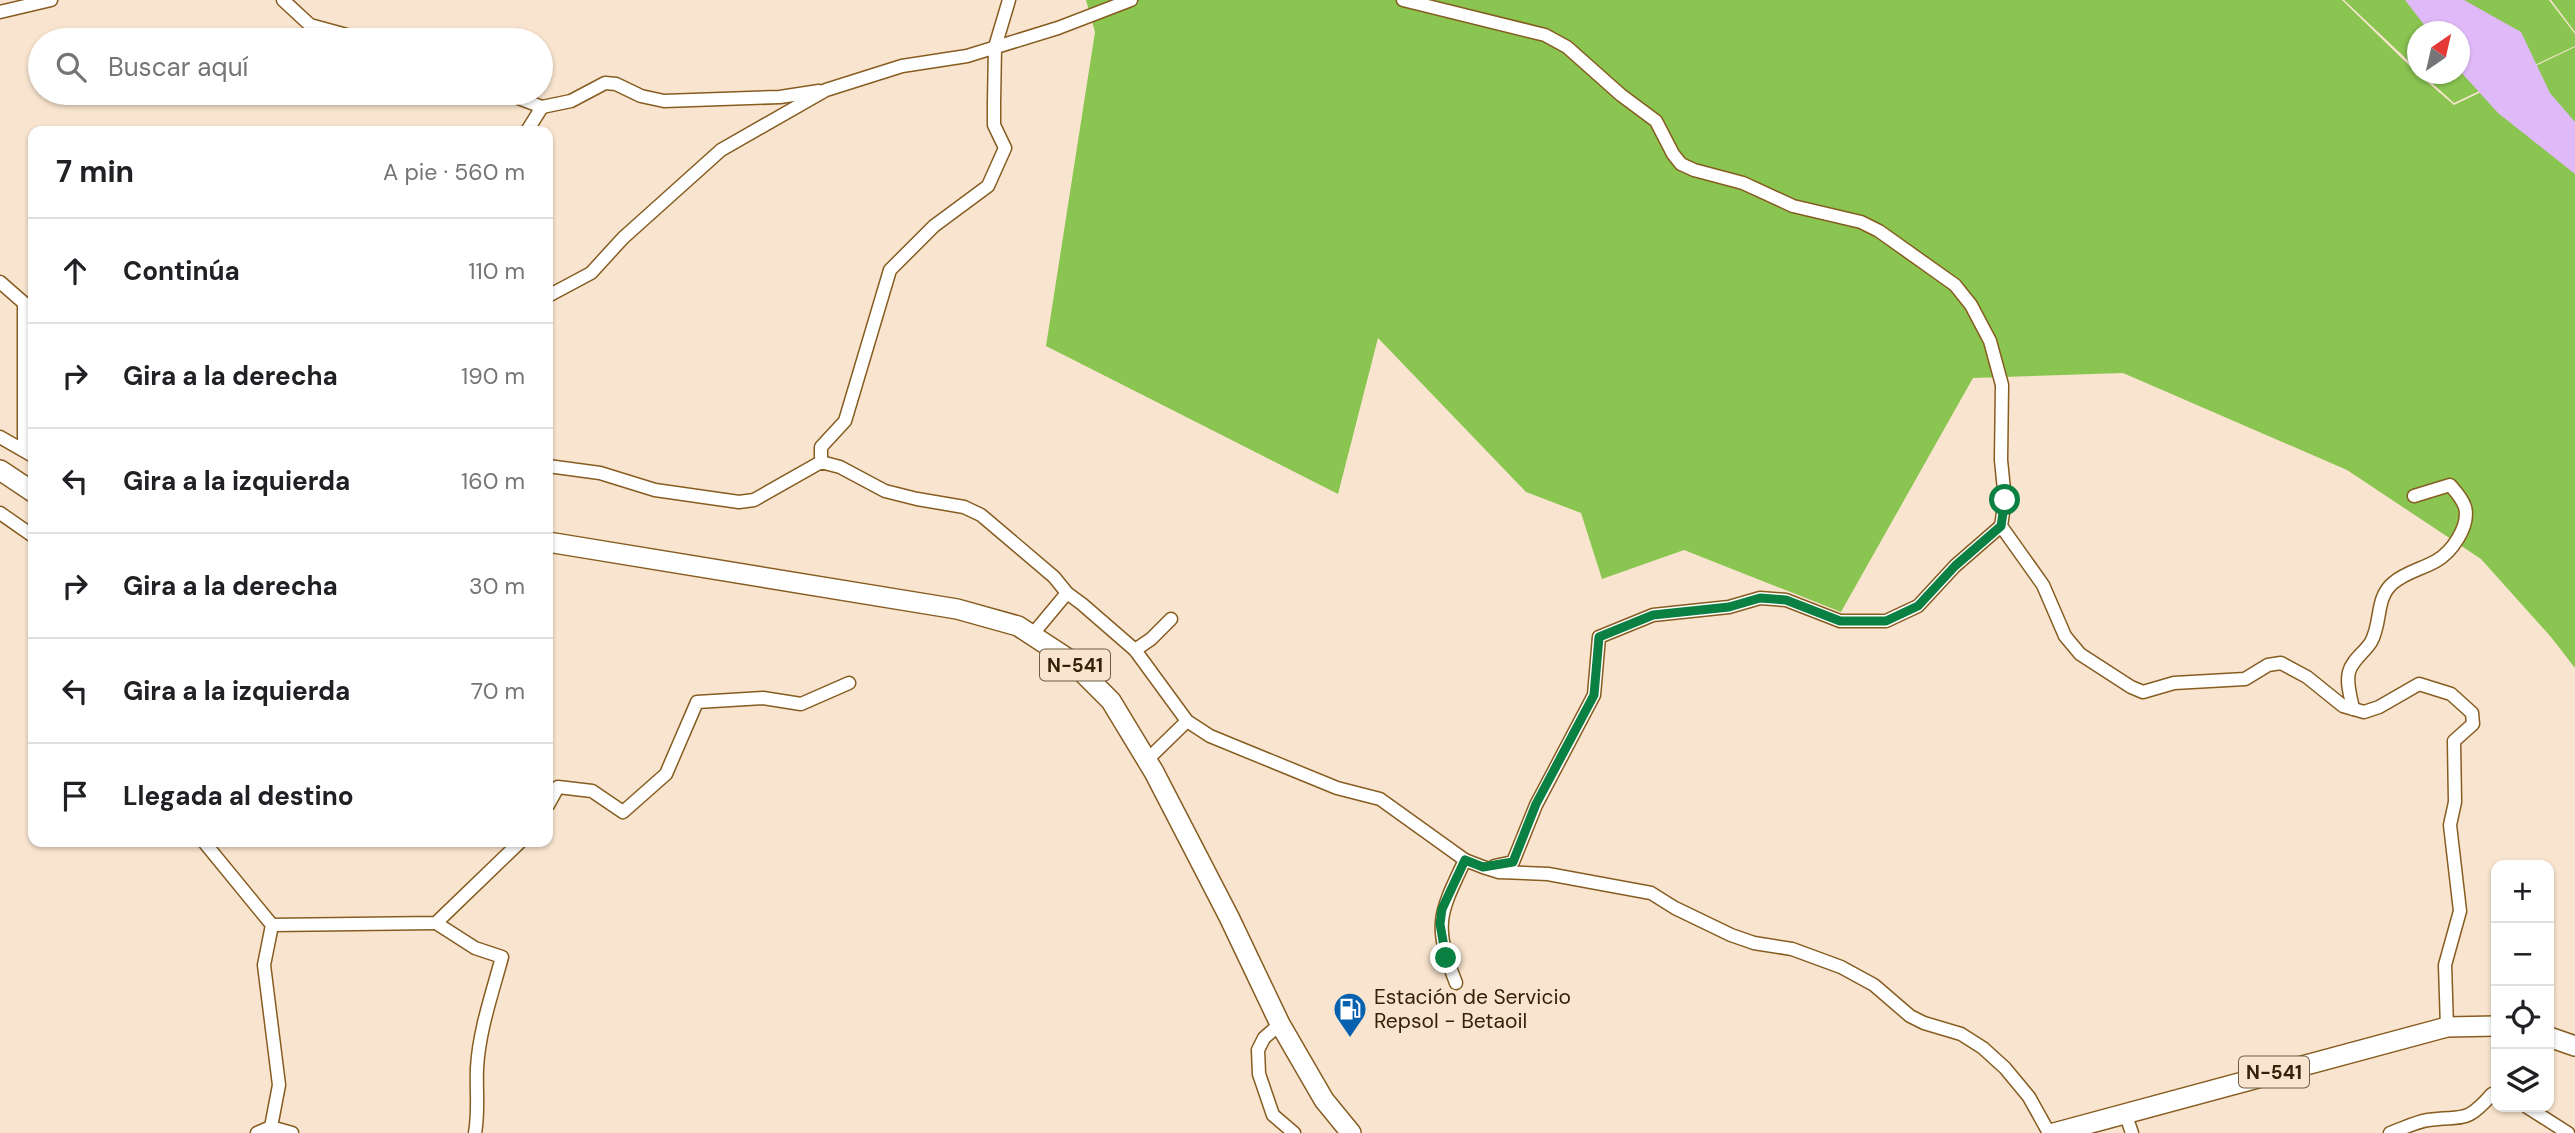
<!DOCTYPE html>
<html lang="es">
<meta charset="utf-8">
<style>
body{margin:0;font-family:"DM Sans",sans-serif;background:#f6f6f6;color:#202124}
.controls{position:absolute;right:21px;bottom:21px;display:grid;overflow:hidden;border-radius:14px;box-shadow:0 2px 5px #0004}
.controls button{width:63px;height:63px;display:grid;place-items:center;padding:0;border:0;border-bottom:2px solid #e0e0e0;background:#fff;color:#202124;font:35px sans-serif}
.compass{position:absolute;left:2407px;top:21px;width:63px;height:63px;border-radius:50%;background:#fff;box-shadow:0 2px 5px #0004;rotate:34deg}
.stop{position:absolute;width:21px;height:21px;margin:-16px;border:5px solid #0b8043;border-radius:50%;background:#fff}
.stop.end{background:#0b8043;border-color:#fff;box-shadow:0 2px 7px #0008}
.list{margin:0;padding:0;list-style:none}
h2{display:flex;justify-content:space-between;align-items:center;height:91px;margin:0;padding:0 28px;font-size:30px}
h2 small{font-size:23px;font-weight:400;color:#757577}
.list li{display:grid;grid-template-columns:46px 1fr auto;gap:21px;align-items:center;box-sizing:border-box;height:105px;padding:0 28px;border-top:2px solid #e0e0e0}
.list b{display:block;font-size:26px;white-space:nowrap}
.list em{font-size:23px;font-style:normal;color:#757577}
.icon{flex:none;width:38px;height:38px;fill:none;stroke:currentColor;stroke-width:2;stroke-linecap:round;stroke-linejoin:round}
.map{position:relative;flex:none;width:2575px;height:1133px;overflow:hidden}
.search{position:absolute;background:#fff;box-shadow:0 2px 5px #0004;left:28px;top:28px;width:525px;height:77px;display:flex;align-items:center;gap:18px;box-sizing:border-box;padding:0 24px;border-radius:38px;color:#757577;font-size:26px}
.panel{position:absolute;background:#fff;box-shadow:0 2px 5px #0004;left:28px;top:126px;width:525px;height:721px;border-radius:14px}
.map>svg:first-child{display:block}
</style>
<div class="map">
<svg width="2575" height="1133" viewBox="0 0 2575 1133">
<rect width="100%" height="100%" fill="#f9e5cf"/>
<!-- forest -->
<g fill="#8ac552">
<path d="M 1086,0 L 2342,0 L 2418,74 L 2454,105 L 2575,47 L 2575,668 L 2551,637 L 2481,559 L 2347,470 L 2123,373 L 1973,378 L 1841,612 L 1684,550 L 1602,579 L 1581,513 L 1526,492 L 1378,338 L 1338,494 L 1046,346 L 1095,32 Z"/>
<path d="M 2344,0 L 2549,0 L 2575,34 L 2575,46 L 2454,103 L 2422,74 L 2460,74 L 2460,32 L 2418,32 L 2417,69 Z"/>
<path d="M 2551,0 L 2575,0 L 2575,32 Z"/>
</g>
<!-- water -->
<path fill="#e0b9f9" d="M 2405,0 L 2464,0 L 2521,32 L 2550,93 L 2575,122 L 2575,174 L 2498,113 L 2460,71 L 2460,32 L 2429,31 Z"/>
<g fill="none" stroke-linecap="round" stroke-linejoin="round">
<defs>
<g id="minor">
<path d="M 283,0 L 310,25 L 365,40"/>
<path d="M 1403,0 L 1545,35 L 1567,47 L 1621,95 L 1656,121 L 1673,154 L 1681,164 L 1694,170 L 1743,183 L 1793,206 L 1861,222 L 1879,231 L 1955,285 L 1971,305 L 1990,341 L 2002,385 L 2001,460 L 2005,500 L 2001,526 L 2043,585 L 2065,636 L 2080,654 L 2131,687 L 2143,692 L 2174,683 L 2245,679 L 2268,665 L 2281,663 L 2307,677 L 2343,706 L 2364,712 L 2379,707 L 2419,684 L 2451,694 L 2472,713 L 2473,724 L 2454,741 L 2455,802 L 2450,825 L 2460,911 L 2445,965 L 2447,1027"/>
<path d="M 0,12 L 51,0"/>
<path d="M 505,93 L 542,107 L 571,101 L 605,83 L 616,84 L 641,96 L 664,101 L 780,97 L 819,91"/>
<path d="M 527,131 L 542,107"/>
<path d="M 0,282 L 24,303 L 24,450"/>
<path d="M 548,296 L 591,273 L 623,238 L 721,150 L 826,90 L 902,66 L 967,56 L 1058,28 L 1131,0"/>
<path d="M 0,437 L 33,456"/>
<path d="M 821,462 L 821,447 L 845,421 L 890,270 L 934,226 L 988,186 L 1005,148 L 994,125 L 994,103 L 995,47 L 1009,0"/>
<path d="M 548,466 L 600,473 L 655,490 L 739,502 L 754,500 L 821,462 L 840,467 L 885,491 L 917,499 L 964,507 L 981,515 L 1054,577 L 1067,593 L 1082,604 L 1135,650 L 1187,721 L 1210,736 L 1337,788 L 1380,799 L 1465,860 L 1483,867 L 1499,872 L 1548,874 L 1651,893 L 1675,908 L 1731,935 L 1754,943 L 1792,949 L 1841,967 L 1874,985 L 1910,1016 L 1924,1023 L 1961,1034 L 1983,1048 L 2005,1068 L 2029,1097 L 2049,1133"/>
<path d="M 0,513 L 33,536"/>
<path d="M 1032,635 L 1067,593"/>
<path d="M 1135,650 L 1151,639 L 1171,619"/>
<path d="M 2353,709 C 2351,697 2346,684 2349,672 C 2352,660 2365,652 2371,642 C 2382,623 2375,598 2393,583 C 2406,572 2422,569 2436,561 C 2452,552 2470,526 2465,507 C 2462,498 2456,492 2450,485 L 2414,496"/>
<path d="M 1147,760 L 1187,721"/>
<path d="M 548,805 L 558,787 L 592,791 L 623,812 L 666,774 L 697,702 L 763,698 L 801,704 L 849,683"/>
<path d="M 204,842 L 272,925 L 264,965 L 279,1085 L 271,1127 L 257,1133"/>
<path d="M 1494,866 L 1513,862 L 1536,805 L 1594,695 L 1599,637 L 1653,615 L 1729,607 L 1760,598 L 1786,600 L 1840,621 L 1886,621 L 1918,606 L 1955,566 L 2001,526"/>
<path d="M 436,923 L 475,948 L 502,957 C 492,994 479,1031 477,1068 C 476,1090 479,1111 475,1133"/>
<path d="M 272,925 L 436,923 L 520,842"/>
<path d="M 1456,983 C 1433,924 1439,915 1465,860"/>
<path d="M 1280,1024 L 1264,1038 L 1258,1050 L 1259,1074 L 1273,1115 L 1294,1133"/>
<path d="M 2527,1107 L 2568,1133"/>
<path d="M 2125,1113 L 2132,1133"/>
<path d="M 271,1127 L 292,1133"/>
<path d="M 2390,1133 C 2402,1129 2415,1122 2428,1120 C 2463,1115 2465,1125 2492,1094 L 2496,1095"/>
</g>
<g id="trunk">
<path d="M 0,470 L 33,492"/>
<path d="M 548,542 L 957,609 L 1018,626 L 1070,660 L 1111,701 L 1154,772 L 1229,917 L 1280,1024 L 1324,1100 L 1351,1133"/>
<path d="M 2549,1037 L 2575,1046"/>
<path d="M 2054,1133 L 2447,1027 L 2496,1026"/>
</g>
</defs>
<!-- minor casing -->
<use href="#minor" stroke="#865c20" stroke-width="15"/>
<!-- trunk casing -->
<use href="#trunk" stroke="#865c20" stroke-width="22"/>
<!-- minor -->
<use href="#minor" stroke="#fff" stroke-width="12"/>
<!-- trunk -->
<use href="#trunk" stroke="#fff" stroke-width="19"/>
</g>
<g fill="none" stroke-linecap="round" stroke-linejoin="round">
<!-- route -->
<path stroke="#0b8043" stroke-width="9" d="M 1446,958 L 1440,924 L 1442,909 L 1465,860 L 1483,867 L 1513,862 L 1536,804 L 1594,695 L 1599,637 L 1653,615 L 1729,607 L 1760,598 L 1786,600 L 1840,621 L 1886,621 L 1918,606 L 1955,566 L 2001,526 L 2005,500"/>
</g>
<!-- icons -->
<defs>
<symbol id="fuel-pin" viewBox="-11 -11 22 30"><path d="M0 17L-7.5 6A9.5 9.5 0 1 1 7.5 6Z" fill="#0761af" stroke="#f9e5cf"/><path d="M-5.5-6h7V0h2V4h1.3V-2.5L3-4.5l.8-.8L6-3V5H2.5V1h-1V6h-7ZM-4.2-4.7v3.2H.2V-4.7Z" fill="#fff"/></symbol>
</defs>
<g fill-rule="evenodd">
<use href="#fuel-pin" x="1331" y="990" width="38" height="52"/>
</g>
<g text-anchor="middle" stroke-width="7" stroke-linejoin="round" paint-order="stroke">
<!-- shield labels -->
<g fill="#f9e5cf" stroke="#6e5c44" stroke-width="2">
<rect x="1040" y="649.5" width="70" height="31" rx="5"/>
<rect x="2239" y="1056.5" width="70" height="31" rx="5"/>
</g>
<g font-size="19" font-weight="bold" fill="#332108">
<text x="1075" y="672">N-541</text>
<text x="2274" y="1079">N-541</text>
</g>
<!-- poi labels -->
<g font-size="21" fill="#332108" stroke="#f9e5cf" text-anchor="start">
<text x="1374" y="1004">Estación de Servicio<tspan x="1374" dy="24">Repsol - Betaoil</tspan></text>
</g>
</g>
</svg>
<div class="controls">
<button>+</button>
<button>−</button>
<button><svg class="icon" aria-label="locate" viewBox="0 0 24 24"><circle cx="12" cy="12" r="6"/><path d="M12 2v4M12 18v4M2 12h4M18 12h4"/></svg></button>
<button><svg class="icon" aria-label="layers" viewBox="0 0 24 24"><path d="M12 4l9 5-9 5-9-5zM3 14l9 5 9-5"/></svg></button>
</div>
<svg class="compass" viewBox="-18 -18 36 36"><path d="M0-13l5 13h-10z" fill="#e53935"/><path d="M0 13l5-13h-10z" fill="#757577"/></svg>
<div class="stop" style="left:2005px;top:500px"></div>
<div class="stop end" style="left:1446px;top:958px"></div>
<div class="search"><svg class="icon" aria-label="search" viewBox="0 0 24 24"><circle cx="10" cy="10" r="6"/><path d="M15 15l6 6"/></svg>Buscar aquí</div>
<section class="panel">
<h2>7 min<small>A pie · 560 m</small></h2>
<ul class="list">
<li><svg class="icon" aria-label="ahead" viewBox="0 0 24 24"><path d="M12 20V5M6 11l6-6 6 6"/></svg><div><b>Continúa</b></div><em>110 m</em></li>
<li><svg class="icon" aria-label="right" viewBox="0 0 24 24"><path d="M7 20v-9h11M14 6l5 5-5 5"/></svg><div><b>Gira a la derecha</b></div><em>190 m</em></li>
<li><svg class="icon" aria-label="left" viewBox="0 0 24 24"><path d="M17 20v-9H6M10 6l-5 5 5 5"/></svg><div><b>Gira a la izquierda</b></div><em>160 m</em></li>
<li><svg class="icon" aria-label="right" viewBox="0 0 24 24"><path d="M7 20v-9h11M14 6l5 5-5 5"/></svg><div><b>Gira a la derecha</b></div><em>30 m</em></li>
<li><svg class="icon" aria-label="left" viewBox="0 0 24 24"><path d="M17 20v-9H6M10 6l-5 5 5 5"/></svg><div><b>Gira a la izquierda</b></div><em>70 m</em></li>
<li><svg class="icon" aria-label="arrive" viewBox="0 0 24 24"><path d="M6 21V4h12l-3 4 3 4H6"/></svg><div><b>Llegada al destino</b></div></li>
</ul>
</section>
</div>
